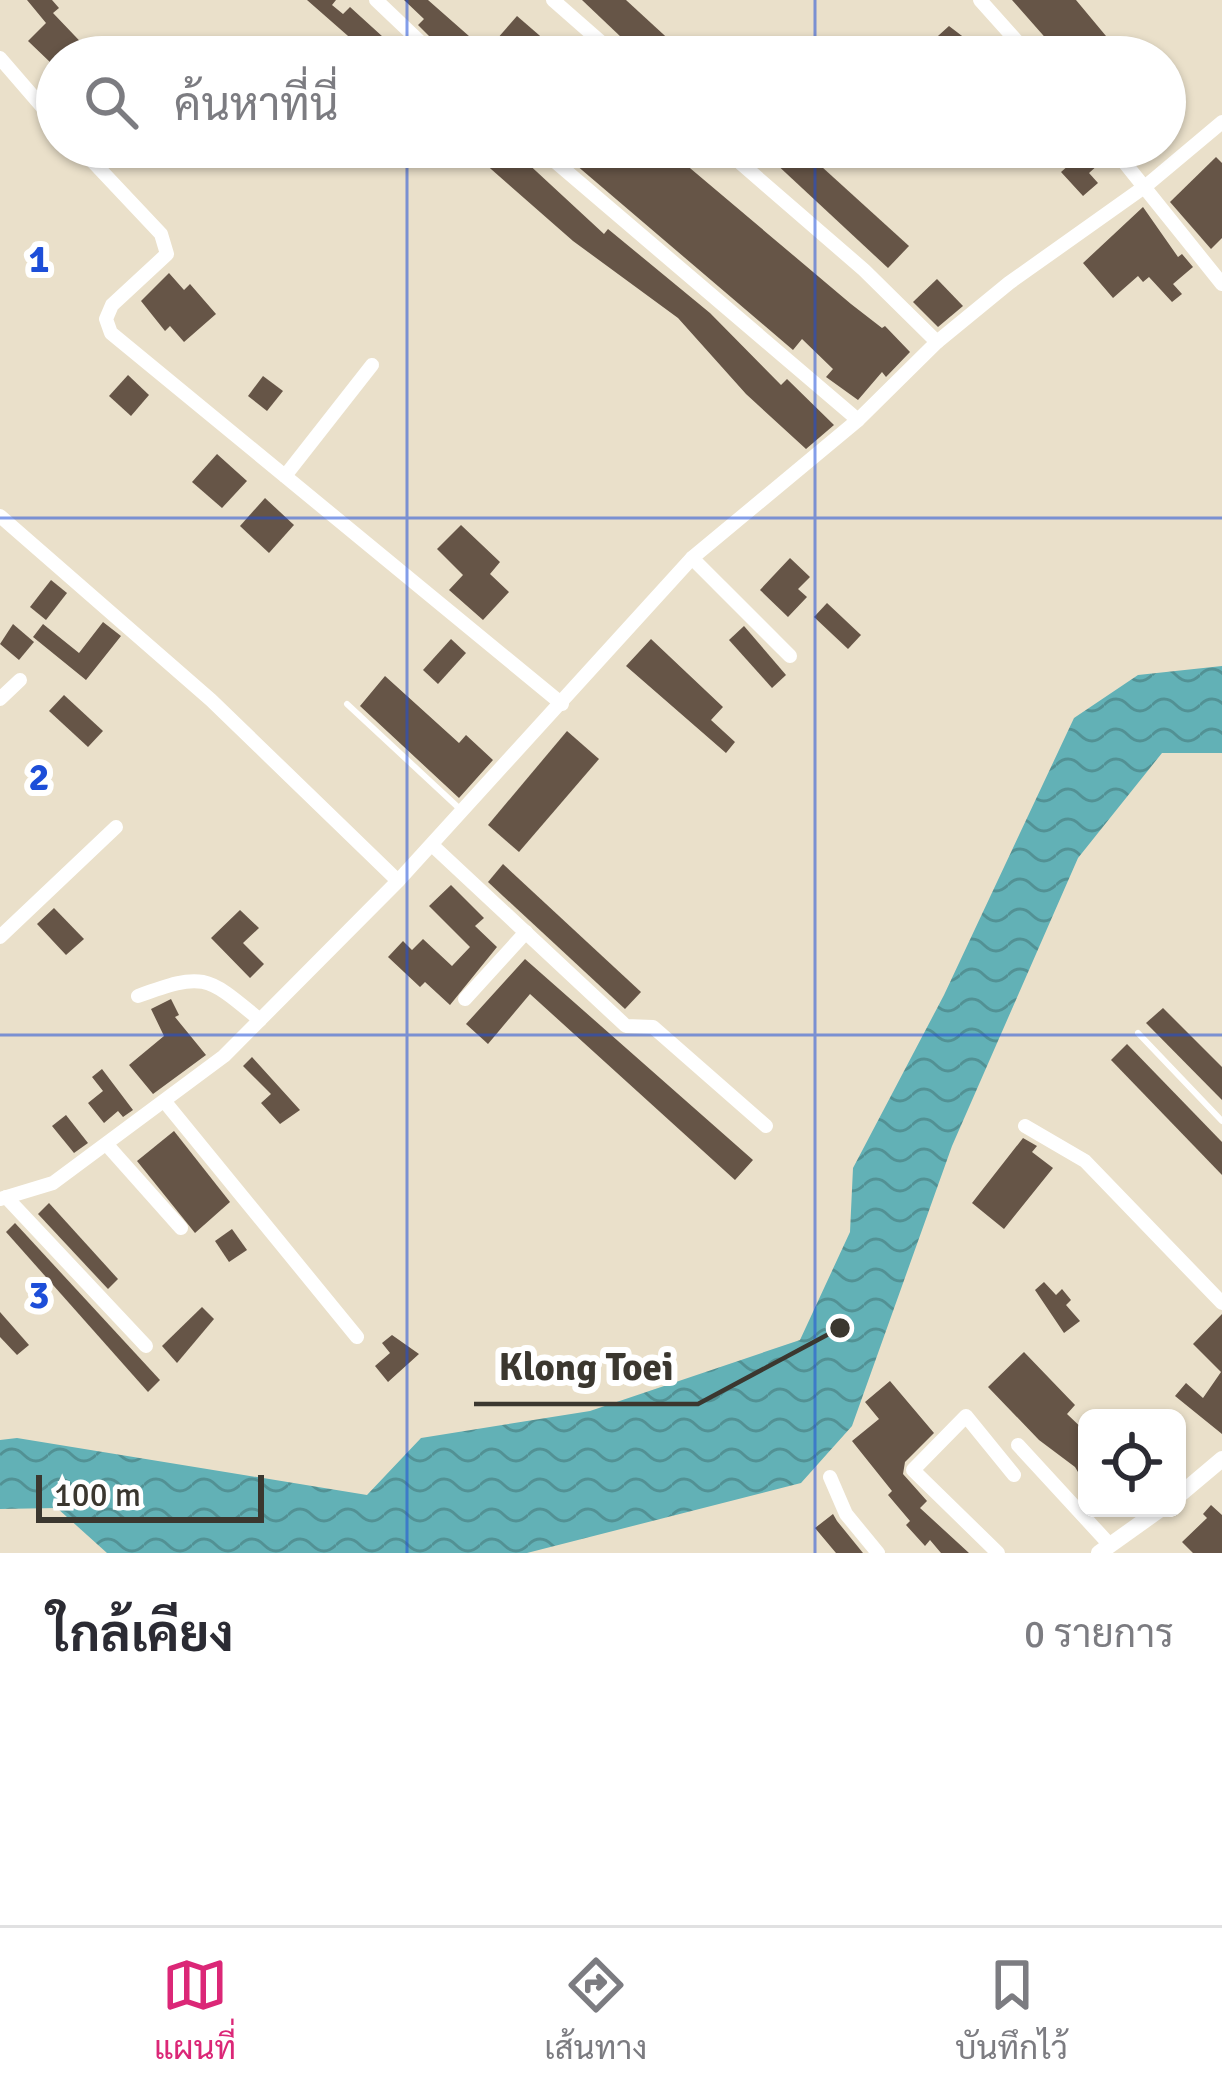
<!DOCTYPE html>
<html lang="th">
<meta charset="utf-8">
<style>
body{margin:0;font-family:Signika,Sarabun,sans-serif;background:#f7f7f7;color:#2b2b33}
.controls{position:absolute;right:36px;bottom:36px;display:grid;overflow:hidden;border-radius:18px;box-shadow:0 3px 9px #0004}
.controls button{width:108px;height:108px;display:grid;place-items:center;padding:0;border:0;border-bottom:3px solid #e1e1e2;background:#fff;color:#2b2b33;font:60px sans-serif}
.scale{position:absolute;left:36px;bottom:30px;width:228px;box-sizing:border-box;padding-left:12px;border:6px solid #3b372f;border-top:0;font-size:33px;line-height:42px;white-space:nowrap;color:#3b372f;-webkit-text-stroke:9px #fff;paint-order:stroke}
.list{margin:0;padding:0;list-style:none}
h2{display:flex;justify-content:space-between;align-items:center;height:156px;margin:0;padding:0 48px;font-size:51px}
h2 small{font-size:39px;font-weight:400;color:#7c7c81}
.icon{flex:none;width:66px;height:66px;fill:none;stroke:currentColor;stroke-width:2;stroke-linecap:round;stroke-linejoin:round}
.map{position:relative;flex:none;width:1222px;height:1553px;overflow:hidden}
.search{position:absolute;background:#fff;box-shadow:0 3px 9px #0004;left:36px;right:36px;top:36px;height:132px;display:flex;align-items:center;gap:30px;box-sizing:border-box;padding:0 42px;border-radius:66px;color:#7c7c81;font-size:45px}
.sheet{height:372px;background:#fff}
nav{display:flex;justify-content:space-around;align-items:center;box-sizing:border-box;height:168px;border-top:3px solid #e1e1e2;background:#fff;font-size:33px;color:#7c7c81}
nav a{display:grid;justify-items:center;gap:6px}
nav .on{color:#db2777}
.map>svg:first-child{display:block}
</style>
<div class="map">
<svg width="1222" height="1553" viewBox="0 0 1222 1553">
<defs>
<pattern id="water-waves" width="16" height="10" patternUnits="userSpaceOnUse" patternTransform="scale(3)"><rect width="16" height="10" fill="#62b1b6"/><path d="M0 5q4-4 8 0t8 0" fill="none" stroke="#529194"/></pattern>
</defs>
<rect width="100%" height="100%" fill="#eae0ca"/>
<!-- water -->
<path fill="url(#water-waves)" d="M 1222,666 L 1222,753 L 1162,753 L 1078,858 L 952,1146 L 852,1426 L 801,1483 L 527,1553 L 107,1553 L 57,1508 L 0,1509 L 0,1440 L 17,1438 L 367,1495 L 421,1438 L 590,1411 L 800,1340 L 850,1232 L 853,1168 L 944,995 L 1074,718 L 1138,675 Z"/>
<!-- building -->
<g fill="#665547">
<path d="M 27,0 L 52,0 L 59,8 L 53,13 L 95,57 L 57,57 L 52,64 L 28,41 L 46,23 Z"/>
<path d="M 307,0 L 336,0 L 332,5 L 343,14 L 350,7 L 405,57 L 372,57 Z"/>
<path d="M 404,0 L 428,0 L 478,44 L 466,57 L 450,57 L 418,25 L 424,19 Z"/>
<path d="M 582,0 L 626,0 L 688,57 L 642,57 Z"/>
<path d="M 1012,0 L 1076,0 L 1106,36 L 1082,57 L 1075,51 L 1068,57 L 1050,57 L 1057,51 Z"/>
<path d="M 517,16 L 539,35 L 563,57 L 518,57 L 497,39 Z"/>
<path d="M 949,26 L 966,39 L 956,48 L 963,57 L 937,57 L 928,45 Z"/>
<path d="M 466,147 L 510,147 L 604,234 L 608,229 L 710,313 L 781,385 L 787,379 L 834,425 L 806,449 L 746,394 L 678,318 L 573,241 Z"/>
<path d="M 555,147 L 665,147 L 851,304 L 882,328 L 885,326 L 910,352 L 886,377 L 882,372 L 858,400 L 826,377 L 833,369 L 802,339 L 793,350 Z"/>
<path d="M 758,147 L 800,147 L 909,246 L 888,268 Z"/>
<path d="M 1086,150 L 1099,164 L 1089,173 L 1098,183 L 1083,196 L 1061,172 Z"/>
<path d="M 1216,157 L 1222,163 L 1222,238 L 1211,249 L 1170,202 Z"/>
<path d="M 1143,207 L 1178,257 L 1182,254 L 1193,267 L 1173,284 L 1182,294 L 1172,302 L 1149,277 L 1143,282 L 1138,276 L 1113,298 L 1083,263 Z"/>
<path d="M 169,273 L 184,290 L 190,284 L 216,314 L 184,342 L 170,326 L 165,331 L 141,301 Z"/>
<path d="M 937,279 L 963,306 L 938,327 L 913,302 Z"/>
<path d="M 128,375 L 149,395 L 131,416 L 109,396 Z"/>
<path d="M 263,376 L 283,391 L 267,411 L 248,396 Z"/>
<path d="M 217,454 L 247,481 L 222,508 L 192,482 Z"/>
<path d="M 265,498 L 294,525 L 269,553 L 240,526 Z"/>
<path d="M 461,525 L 500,562 L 490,574 L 509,592 L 483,620 L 449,590 L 463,575 L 437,549 Z"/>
<path d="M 790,558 L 810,577 L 798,589 L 807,597 L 788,617 L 760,590 Z"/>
<path d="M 51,580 L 67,593 L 46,620 L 30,607 Z"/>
<path d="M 827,603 L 861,635 L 848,649 L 814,617 Z"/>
<path d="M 103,622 L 121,636 L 86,680 L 33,637 L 43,624 L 79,653 Z"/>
<path d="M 13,624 L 34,642 L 19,660 L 0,644 Z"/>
<path d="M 744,626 L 786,675 L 772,688 L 729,640 Z"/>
<path d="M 451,639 L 466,653 L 438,684 L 423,670 Z"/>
<path d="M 651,639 L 723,707 L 711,720 L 735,742 L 726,753 L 626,666 Z"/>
<path d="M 385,676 L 459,743 L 466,735 L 493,760 L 459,798 L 360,706 Z"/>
<path d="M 64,695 L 103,731 L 88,747 L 49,711 Z"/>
<path d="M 567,731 L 599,759 L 519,852 L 488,825 Z"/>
<path d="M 503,864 L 641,992 L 625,1009 L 488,882 Z"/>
<path d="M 451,885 L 484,918 L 475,926 L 497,947 L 450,1005 L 425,982 L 420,987 L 388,957 L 403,941 L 412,950 L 423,939 L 452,966 L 470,947 L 429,906 Z"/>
<path d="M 54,908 L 84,939 L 66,955 L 37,924 Z"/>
<path d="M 240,910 L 259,928 L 243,943 L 264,964 L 250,978 L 211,938 Z"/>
<path d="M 525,959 L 753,1160 L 735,1180 L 530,994 L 488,1044 L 466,1024 Z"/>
<path d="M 171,999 L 179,1015 L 175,1017 L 206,1055 L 153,1094 L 129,1065 L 164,1036 L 151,1009 Z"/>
<path d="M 1163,1008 L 1222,1067 L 1222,1100 L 1146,1023 Z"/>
<path d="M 1127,1044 L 1222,1142 L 1222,1175 L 1111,1060 Z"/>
<path d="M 252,1057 L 300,1110 L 280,1124 L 261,1103 L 271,1094 L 243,1066 Z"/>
<path d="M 102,1069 L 133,1110 L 123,1117 L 118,1111 L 104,1123 L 88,1103 L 103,1091 L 92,1077 Z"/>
<path d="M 66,1115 L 88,1143 L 74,1153 L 52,1126 Z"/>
<path d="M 174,1131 L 230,1202 L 195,1233 L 137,1161 Z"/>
<path d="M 1023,1138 L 1037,1146 L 1032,1152 L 1053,1168 L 1004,1229 L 972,1203 Z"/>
<path d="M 49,1203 L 118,1279 L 108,1289 L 38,1214 Z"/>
<path d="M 15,1223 L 160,1380 L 148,1392 L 6,1232 Z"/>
<path d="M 232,1229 L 247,1250 L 229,1262 L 215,1241 Z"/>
<path d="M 1044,1282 L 1056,1295 L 1062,1289 L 1071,1300 L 1066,1305 L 1080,1321 L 1064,1333 L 1035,1290 Z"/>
<path d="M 202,1307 L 214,1319 L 177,1363 L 162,1346 Z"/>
<path d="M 0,1312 L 29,1345 L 17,1355 L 0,1337 Z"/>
<path d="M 1222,1314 L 1222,1434 L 1175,1396 L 1186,1383 L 1203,1398 L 1221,1372 L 1193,1344 Z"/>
<path d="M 392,1335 L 419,1354 L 388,1382 L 375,1366 L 390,1353 L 382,1343 Z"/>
<path d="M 1024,1352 L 1075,1405 L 1067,1414 L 1087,1433 L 1087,1487 L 1075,1467 L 1039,1440 L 988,1387 Z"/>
<path d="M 890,1381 L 934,1433 L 905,1462 L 903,1474 L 927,1501 L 920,1508 L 969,1553 L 941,1553 L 930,1540 L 925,1546 L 906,1525 L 910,1521 L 888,1495 L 892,1491 L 852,1441 L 879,1419 L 865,1402 Z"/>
<path d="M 1211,1505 L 1222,1515 L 1222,1553 L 1193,1553 L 1182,1542 L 1207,1518 L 1203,1514 Z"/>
<path d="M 833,1514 L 837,1521 L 863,1553 L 836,1553 L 815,1528 Z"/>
</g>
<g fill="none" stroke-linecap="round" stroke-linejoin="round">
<!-- service -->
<g stroke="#fff" stroke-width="6">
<path d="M 347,704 L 461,810"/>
<path d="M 1138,1033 L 1222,1121"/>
</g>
<!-- minor -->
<g stroke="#fff" stroke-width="14">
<path d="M 376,0 L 436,57"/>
<path d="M 553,0 L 618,57"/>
<path d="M 980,0 L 1031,57"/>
<path d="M 0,58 L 57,124"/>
<path d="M 79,147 L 161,234 L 167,254 L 112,305 L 106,319 L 111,333 L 562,704"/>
<path d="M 538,147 L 858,420"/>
<path d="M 722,147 L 864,270 L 937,342"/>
<path d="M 1112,147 L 1222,284"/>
<path d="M 285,476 L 372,365"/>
<path d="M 0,516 L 211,700 L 398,881"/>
<path d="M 692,558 L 790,656"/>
<path d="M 0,699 L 20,680"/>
<path d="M 432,845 L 626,1026 L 653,1027 L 766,1126"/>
<path d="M 0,937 L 116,827"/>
<path d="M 138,996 C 204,972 206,975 260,1020"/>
<path d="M 465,999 L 526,932"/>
<path d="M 165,1102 L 357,1337"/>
<path d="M 1025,1126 L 1085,1161 L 1222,1303"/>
<path d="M 108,1146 L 181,1228"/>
<path d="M 6,1197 L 146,1346"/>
<path d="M 0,1199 L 53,1183 L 224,1056 L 398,881 L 692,558 L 858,420 L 937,342 L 1009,283 L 1147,185 L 1222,122"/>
<path d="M 1018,1445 L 1110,1545"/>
<path d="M 830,1477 L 846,1514 L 878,1553"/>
<path d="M 998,1553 L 913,1470 L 966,1416 L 1014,1475"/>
</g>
<!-- tertiary -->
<g stroke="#fff" stroke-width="16">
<path d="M 1177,1497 L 1222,1459"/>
<path d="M 1099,1553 L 1162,1508"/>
</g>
</g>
<!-- grid -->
<path fill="none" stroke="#1d4ed8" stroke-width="3" stroke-opacity="0.55" d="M 407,0 L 407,57M 815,0 L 815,57M 407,147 L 407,1553M 815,147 L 815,1553M 0,518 L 1222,518M 0,1035 L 1222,1035"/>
<g font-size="39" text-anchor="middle" font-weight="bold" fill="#1d4ed8" stroke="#fff" stroke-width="12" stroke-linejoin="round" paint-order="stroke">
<text x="39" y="272">1</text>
<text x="39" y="790">2</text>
<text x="39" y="1308">3</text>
</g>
<!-- callouts -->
<path fill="none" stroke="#3b372f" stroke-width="4.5" d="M840 1328L698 1404H474"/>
<circle fill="#3b372f" stroke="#fff" stroke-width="4.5" cx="840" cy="1328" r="12"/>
<g font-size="39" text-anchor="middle" font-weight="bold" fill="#3b372f" stroke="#fff" stroke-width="12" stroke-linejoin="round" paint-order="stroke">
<text x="586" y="1380">Klong Toei</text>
</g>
</svg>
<div class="controls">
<button><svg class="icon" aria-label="locate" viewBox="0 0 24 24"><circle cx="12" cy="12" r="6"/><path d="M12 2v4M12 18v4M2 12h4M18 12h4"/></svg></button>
</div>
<div class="scale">100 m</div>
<div class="search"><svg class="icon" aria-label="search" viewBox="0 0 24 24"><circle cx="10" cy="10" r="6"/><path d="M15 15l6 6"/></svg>ค้นหาที่นี่</div>
</div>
<section class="sheet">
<h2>ใกล้เคียง<small>0 รายการ</small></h2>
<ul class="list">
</ul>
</section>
<nav>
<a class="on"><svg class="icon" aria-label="map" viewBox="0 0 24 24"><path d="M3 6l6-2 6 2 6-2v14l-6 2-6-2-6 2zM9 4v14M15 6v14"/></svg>แผนที่</a>
<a><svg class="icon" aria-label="directions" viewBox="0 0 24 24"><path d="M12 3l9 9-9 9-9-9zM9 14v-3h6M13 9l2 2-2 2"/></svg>เส้นทาง</a>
<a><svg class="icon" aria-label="saved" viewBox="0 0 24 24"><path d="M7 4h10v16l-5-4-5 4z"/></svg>บันทึกไว้</a>
</nav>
